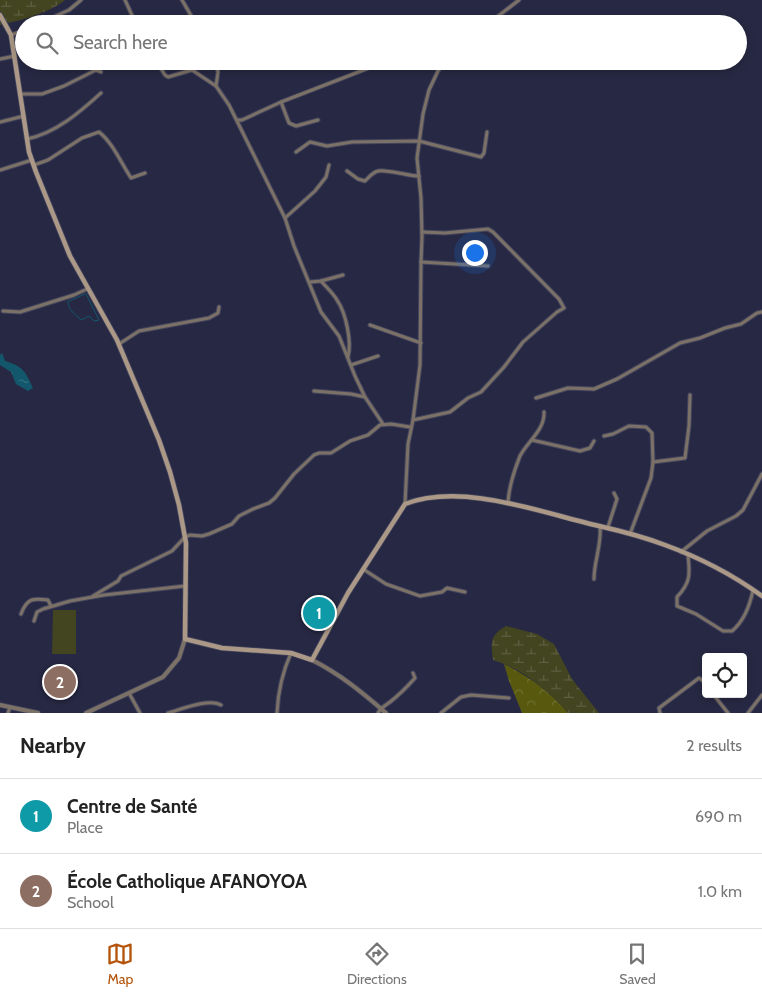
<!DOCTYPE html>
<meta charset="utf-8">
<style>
body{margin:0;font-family:Cabin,sans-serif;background:#f2f2f2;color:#222}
.controls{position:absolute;right:15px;bottom:15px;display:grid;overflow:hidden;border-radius:5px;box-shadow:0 2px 8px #0003}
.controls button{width:45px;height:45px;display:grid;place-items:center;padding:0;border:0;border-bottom:1px solid #e0e0e0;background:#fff;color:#222;font:25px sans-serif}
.you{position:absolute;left:474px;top:252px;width:18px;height:18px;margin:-12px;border:4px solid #fff;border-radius:50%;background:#1a73e8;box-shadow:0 0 0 8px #1a73e833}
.badge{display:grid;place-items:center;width:32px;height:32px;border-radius:50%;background:#b45309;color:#fff;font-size:16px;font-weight:700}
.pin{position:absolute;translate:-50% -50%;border:2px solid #fff;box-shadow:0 1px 5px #0006}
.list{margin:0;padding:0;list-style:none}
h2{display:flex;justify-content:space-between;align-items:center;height:65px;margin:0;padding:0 20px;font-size:21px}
h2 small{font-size:16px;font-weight:400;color:#767676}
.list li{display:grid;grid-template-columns:32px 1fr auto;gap:15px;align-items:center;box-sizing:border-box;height:75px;padding:0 20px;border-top:1px solid #e0e0e0}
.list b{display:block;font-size:19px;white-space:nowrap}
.list p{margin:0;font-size:16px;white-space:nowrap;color:#767676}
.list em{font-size:16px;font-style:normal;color:#767676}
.icon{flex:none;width:28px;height:28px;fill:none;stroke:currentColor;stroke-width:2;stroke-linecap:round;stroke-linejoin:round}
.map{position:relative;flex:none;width:762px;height:713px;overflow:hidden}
.search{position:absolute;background:#fff;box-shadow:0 2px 8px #0003;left:15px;right:15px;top:15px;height:55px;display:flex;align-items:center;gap:12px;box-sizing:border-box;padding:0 18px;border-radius:28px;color:#767676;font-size:19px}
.sheet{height:215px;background:#fff}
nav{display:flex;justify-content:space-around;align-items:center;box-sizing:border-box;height:70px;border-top:1px solid #e0e0e0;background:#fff;font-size:14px;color:#767676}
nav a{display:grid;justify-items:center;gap:2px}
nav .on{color:#b45309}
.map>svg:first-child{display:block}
</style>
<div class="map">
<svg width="762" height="713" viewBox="0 0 762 713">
<defs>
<pattern id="forest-crowns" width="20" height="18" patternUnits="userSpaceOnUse" patternTransform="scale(1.25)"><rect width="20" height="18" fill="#58590f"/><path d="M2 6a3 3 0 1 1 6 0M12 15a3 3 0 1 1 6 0" fill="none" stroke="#707132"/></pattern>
<pattern id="wetland-marsh" width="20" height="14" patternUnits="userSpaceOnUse" patternTransform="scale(1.25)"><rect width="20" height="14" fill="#434420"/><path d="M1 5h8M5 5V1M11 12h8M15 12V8" fill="none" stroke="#5e5f41"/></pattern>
<pattern id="water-ripples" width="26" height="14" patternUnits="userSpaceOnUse" patternTransform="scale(1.25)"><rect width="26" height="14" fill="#12576c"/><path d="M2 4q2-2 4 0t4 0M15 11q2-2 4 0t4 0" fill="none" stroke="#346f81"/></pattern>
</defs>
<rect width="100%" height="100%" fill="#272843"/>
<!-- forest -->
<path fill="url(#forest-crowns)" d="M 504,664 C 530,677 549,691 568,713 L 522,713 L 509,681 Z"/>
<!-- wetland -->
<g fill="url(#wetland-marsh)">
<path d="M 0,0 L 65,0 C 54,9 37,15 24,19 C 16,22 8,22 0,25 Z"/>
<path d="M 506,626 L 537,634 L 554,644 L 572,679 L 599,713 L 568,713 C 547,689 524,670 493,660 C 491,643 489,636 506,626 Z"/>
</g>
<!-- pitch -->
<path fill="#434420" d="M 53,610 L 76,610 L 76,654 L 52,654 Z"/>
<!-- water -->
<path fill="url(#water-ripples)" d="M 2,353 L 5,361 C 24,367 25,371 33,388 L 28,391 L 16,384 L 11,372 L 0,365 L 0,355 Z"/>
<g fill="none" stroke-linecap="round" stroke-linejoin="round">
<!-- stream -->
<path stroke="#12576c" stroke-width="1" d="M 86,294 L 99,320 L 94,321 L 89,316 L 81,320 C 76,315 68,310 68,302 Z"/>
<defs>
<g id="minor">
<path d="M 125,0 L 136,24"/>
<path d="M 182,0 L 196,24"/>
<path d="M 38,24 L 69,10 L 81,0"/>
<path d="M 488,24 L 519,0"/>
<path d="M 11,35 L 24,30"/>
<path d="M 0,59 L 15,56"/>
<path d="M 156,61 L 165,75 L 168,77 L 192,70 L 216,86 L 229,105 L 285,218 L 294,246 L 321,312 L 339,336 L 355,376 L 365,397"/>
<path d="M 215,61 L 218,72 L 216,86"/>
<path d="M 21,94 L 42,94 L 64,86 L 96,70 L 101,72"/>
<path d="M 281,102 L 289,123 L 296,126 L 318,120"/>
<path d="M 237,120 L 242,120 L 281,102 L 374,66"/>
<path d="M 0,122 L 24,116"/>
<path d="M 27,139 C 56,133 80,112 101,93"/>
<path d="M 296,152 L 310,142 L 327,146 L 352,142 L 419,141 L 481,157 L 484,153 L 487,132"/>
<path d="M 34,165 L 48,160 L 82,138 L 99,132 C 113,143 121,163 131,178 L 145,173"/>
<path d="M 0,170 L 32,160"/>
<path d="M 347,171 L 358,179 L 365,181 C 369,177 373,172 378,171 C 386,169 409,176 419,176"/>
<path d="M 285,218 L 315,191 L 326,177 L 329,165"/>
<path d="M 421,262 L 488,266"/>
<path d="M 321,281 C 326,287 333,293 337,300 C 346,313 352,342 348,357"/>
<path d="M 310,282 L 321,281 L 343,275"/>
<path d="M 3,311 L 20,312 L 74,295 L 87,289"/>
<path d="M 370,325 L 421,343"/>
<path d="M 119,344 L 139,331 L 209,318 L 218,313 L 219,307"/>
<path d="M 351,365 L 378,356"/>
<path d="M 314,391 L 351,394 L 365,397 L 383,424"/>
<path d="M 536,398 L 568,388 L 594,389 L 617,379 L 680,343 L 700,338 L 725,328 L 741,324 L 757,313 L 762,312"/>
<path d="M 413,420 L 450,412 L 468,398 L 481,392 L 504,367 L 523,342 L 557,312 L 564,308 L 559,299 L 493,232 L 488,229 L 445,233 L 422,232"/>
<path d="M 604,436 L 613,434 L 629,426 L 646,427 L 652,433 L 653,462 L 651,478 L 630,534"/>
<path d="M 532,440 L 580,451 L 590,448 L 594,441"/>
<path d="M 653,462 L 685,458 L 689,426 L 690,395"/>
<path d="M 508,502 C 509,487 514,471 520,456 C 527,442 545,430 544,412"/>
<path d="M 405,504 L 408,444 L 413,420 L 420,365 L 421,262 L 422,237 L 421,198 L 417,158 L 423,114 L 429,90 L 438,71 L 445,61"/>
<path d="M 608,527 L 617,499 L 614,493"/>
<path d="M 681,552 L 707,531 L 736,516 L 743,510 L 762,474"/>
<path d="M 688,555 C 690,574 691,582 677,597 L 677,606 L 696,614 L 723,631 L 732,631 C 744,621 750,605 753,590"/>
<path d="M 363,569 L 386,584 L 420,596 L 442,592 L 447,588 L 465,592"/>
<path d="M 594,579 C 594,561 602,544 600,526"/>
<path d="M 93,596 L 118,581 L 121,576 L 172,551 L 185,537 L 190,535 L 202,536 L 209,534 L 232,524 L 239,516 L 253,509 L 269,503 L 275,498 L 294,474 L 314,455 L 319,453 L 331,453 L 350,441 L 368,435 L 380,425 L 391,424 L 410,427"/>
<path d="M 21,614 C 27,598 33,598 48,600 L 51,606"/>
<path d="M 34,621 L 37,612 L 43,609 L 70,601 L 104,595 L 185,586"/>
<path d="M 129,693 L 140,713"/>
<path d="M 713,694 L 728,713"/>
<path d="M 8,713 L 10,707"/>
<path d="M 168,713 C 182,709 209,698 221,705"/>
<path d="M 277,713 C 278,692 282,673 291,653"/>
<path d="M 378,713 C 381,707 385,706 390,702 C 399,695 407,687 415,678 L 413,673"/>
<path d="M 441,713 L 461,697 L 471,695 L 509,698"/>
<path d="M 660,713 L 659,708 L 699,678 L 706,683"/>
<path d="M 748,713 L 762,695"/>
</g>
<g id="tertiary">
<path d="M 312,660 C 340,674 363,693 386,713"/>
<path d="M 0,705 L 38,713"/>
<path d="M 86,713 L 163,677 L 179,658 L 185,639"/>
</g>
<path id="secondary" d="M 0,15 L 11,35 L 29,152 L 36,172 L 70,256 L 117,340 L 159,440 L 170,472 L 179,505 L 186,543 L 185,639 L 222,648 L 291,653 L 312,660 L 348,593 L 405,504 C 463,482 542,513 599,526 C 621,531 644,537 665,545 C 698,557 733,575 762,596"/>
</defs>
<!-- minor casing -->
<use href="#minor" stroke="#44465f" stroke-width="5"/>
<!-- tertiary casing -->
<use href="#tertiary" stroke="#44465f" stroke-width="5.5"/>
<!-- secondary casing -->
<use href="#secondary" stroke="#44465f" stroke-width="6"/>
<!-- minor -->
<use href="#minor" stroke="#7c7166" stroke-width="3"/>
<!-- tertiary -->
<use href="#tertiary" stroke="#7c7166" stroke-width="4"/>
<!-- secondary -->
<use href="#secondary" stroke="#ab9886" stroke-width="4.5"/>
</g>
</svg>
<div class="controls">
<button><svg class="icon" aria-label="locate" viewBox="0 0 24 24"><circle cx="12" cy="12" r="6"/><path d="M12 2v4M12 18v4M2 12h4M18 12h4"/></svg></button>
</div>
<div class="you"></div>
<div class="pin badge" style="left:319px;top:613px;background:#0f9aa8">1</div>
<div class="pin badge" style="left:60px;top:682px;background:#8d6e63">2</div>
<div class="search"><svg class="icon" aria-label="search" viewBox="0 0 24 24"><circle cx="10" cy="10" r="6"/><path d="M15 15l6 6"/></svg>Search here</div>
</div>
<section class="sheet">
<h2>Nearby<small>2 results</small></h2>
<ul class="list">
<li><span class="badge" style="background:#0f9aa8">1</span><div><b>Centre de Santé</b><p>Place</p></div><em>690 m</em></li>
<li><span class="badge" style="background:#8d6e63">2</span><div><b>École Catholique AFANOYOA</b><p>School</p></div><em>1.0 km</em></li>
</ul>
</section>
<nav>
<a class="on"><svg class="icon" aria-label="map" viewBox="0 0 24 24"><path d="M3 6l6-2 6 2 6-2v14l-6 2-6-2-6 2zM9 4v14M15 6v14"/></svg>Map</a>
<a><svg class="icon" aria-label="directions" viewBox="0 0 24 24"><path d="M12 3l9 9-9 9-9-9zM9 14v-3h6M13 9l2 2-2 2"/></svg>Directions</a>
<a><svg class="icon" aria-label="saved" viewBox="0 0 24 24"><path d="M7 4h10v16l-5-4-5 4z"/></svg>Saved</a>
</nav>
